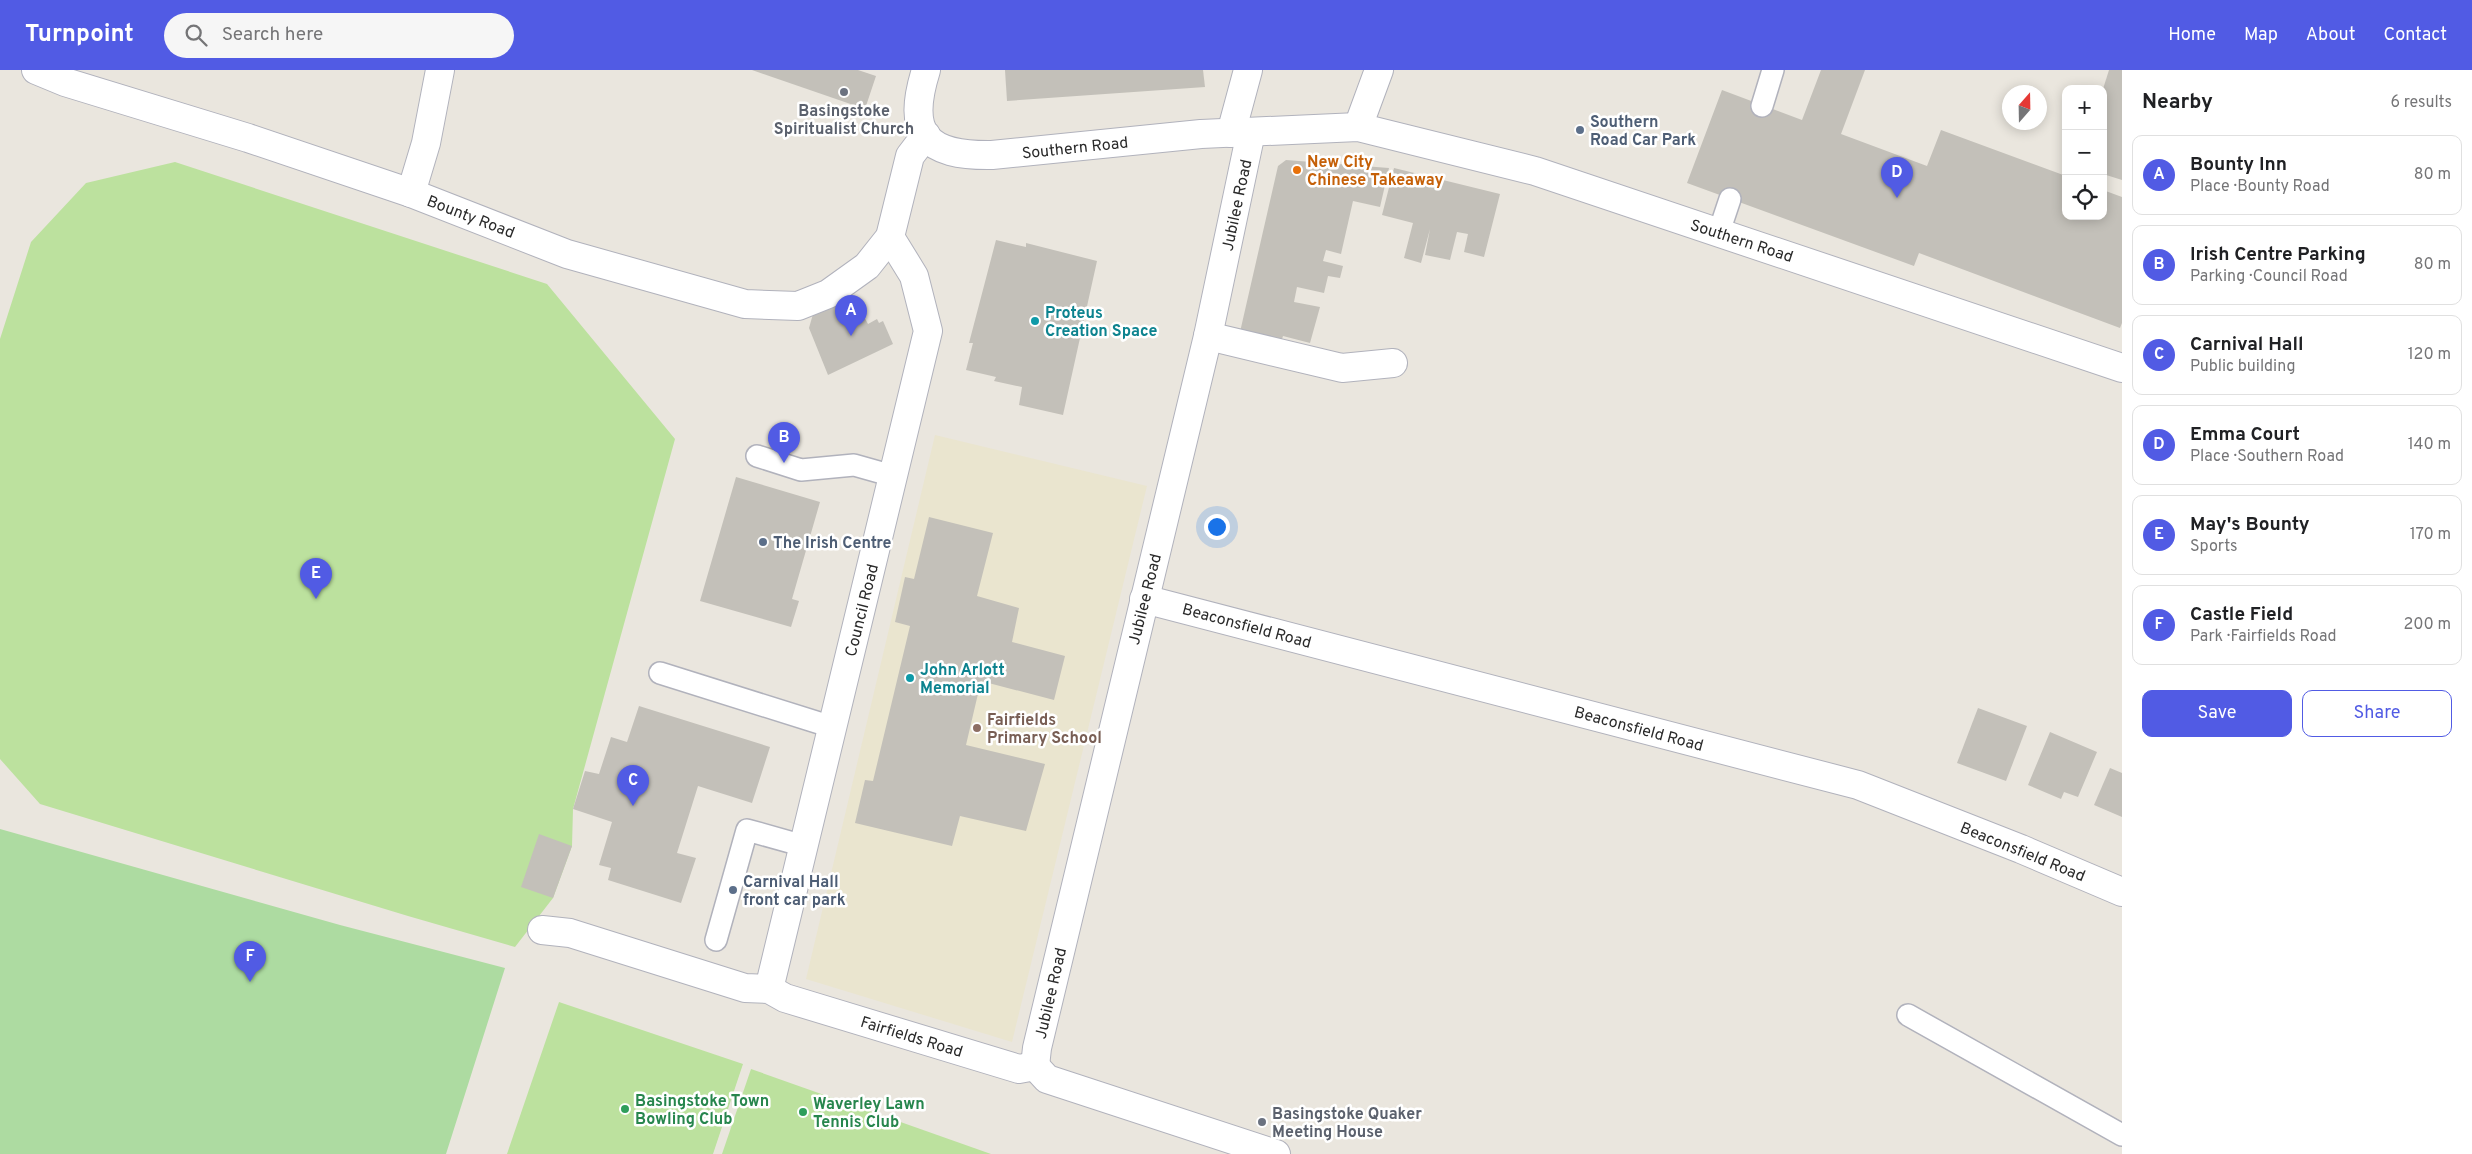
<!DOCTYPE html>
<meta charset="utf-8">
<style>
body{margin:0;font-family:Overpass,sans-serif;background:#f6f6f6;color:#202124}
.controls{position:absolute;right:15px;top:15px;display:grid;overflow:hidden;border-radius:10px;box-shadow:0 2px 12px #0003}
.controls button{width:45px;height:45px;display:grid;place-items:center;padding:0;border:0;border-bottom:1px solid #e0e0e0;background:#fff;color:#202124;font:25px sans-serif}
.compass{position:absolute;left:2002px;top:15px;width:45px;height:45px;border-radius:50%;background:#fff;box-shadow:0 2px 12px #0003;rotate:20deg}
.you{position:absolute;left:1216px;top:456px;width:18px;height:18px;margin:-12px;border:4px solid #fff;border-radius:50%;background:#1a73e8;box-shadow:0 0 0 8px #1a73e833}
.badge{display:grid;place-items:center;width:32px;height:32px;border-radius:50%;background:#515be4;color:#fff;font-size:16px;font-weight:700}
.pin{position:absolute;translate:-50% -41px;filter:drop-shadow(0 1px 2px #0008)}
.pin::after{content:'';position:absolute;top:26px;width:18px;height:15px;background:inherit;clip-path:polygon(0 0,100% 0,50% 100%)}
.list{margin:0;padding:0;list-style:none}
h2{display:flex;justify-content:space-between;align-items:center;height:65px;margin:0;padding:0 20px;font-size:21px}
h2 small{font-size:16px;font-weight:400;color:#757577}
.list li{display:grid;grid-template-columns:32px 1fr auto;gap:15px;align-items:center;box-sizing:border-box;height:80px;margin:0 10px 10px;padding:0 10px;border:1px solid #e0e0e0;border-radius:10px}
.list b{display:block;font-size:19px;white-space:nowrap}
.list p{margin:0;font-size:16px;white-space:nowrap;color:#757577}
.list em{font-size:16px;font-style:normal;color:#757577}
.actions{display:flex;gap:10px;padding:15px 20px}
.actions a{flex:1;padding:11px 0;border:1px solid #515be4;border-radius:10px;text-align:center;font-size:18px;color:#515be4}
.actions .main{background:#515be4;color:#fff}
.icon{flex:none;width:28px;height:28px;fill:none;stroke:currentColor;stroke-width:2;stroke-linecap:round;stroke-linejoin:round}
.map{position:relative;flex:none;width:2122px;height:1084px;overflow:hidden}
header{display:flex;align-items:center;gap:30px;box-sizing:border-box;height:70px;padding:0 25px;background:#515be4;color:#fff}
header strong{font-size:24px}
nav{display:flex;gap:28px;margin-inline-start:auto;font-size:18px}
.search{width:350px;height:45px;background:#f6f6f6;display:flex;align-items:center;gap:12px;box-sizing:border-box;padding:0 18px;border-radius:28px;color:#757577;font-size:19px}
main{display:flex}
aside{flex:1;background:#fff}
.map>svg:first-child{display:block}
</style>
<header>
<strong>Turnpoint</strong>
<div class="search"><svg class="icon" aria-label="search" viewBox="0 0 24 24"><circle cx="10" cy="10" r="6"/><path d="M15 15l6 6"/></svg>Search here</div>
<nav><a>Home</a><a>Map</a><a>About</a><a>Contact</a></nav>
</header>
<main>
<div class="map">
<svg width="2122" height="1084" viewBox="0 0 2122 1084">
<rect width="100%" height="100%" fill="#eae6de"/>
<!-- education -->
<path fill="#eae5cf" d="M 935,365 L 1147,416 L 1012,972 L 806,909 Z"/>
<!-- green -->
<path fill="#addba1" d="M 0,759 L 340,855 L 505,898 L 446,1084 L 0,1084 Z"/>
<!-- pitch -->
<g fill="#bce19e">
<path d="M 175,92 L 547,214 L 675,369 L 573,739 L 572,776 L 553,828 L 515,877 L 408,846 L 40,734 L 0,689 L 0,269 L 31,172 L 86,113 Z"/>
<path d="M 559,932 L 743,994 L 713,1084 L 507,1084 Z"/>
<path d="M 751,999 L 991,1084 L 722,1084 Z"/>
</g>
<!-- building -->
<g fill="#c3c0b9">
<path d="M 752,0 L 858,0 L 876,6 L 865,39 Z"/>
<path d="M 1005,0 L 1203,0 L 1205,17 L 1007,31 Z"/>
<path d="M 1821,0 L 1865,0 L 1841,64 L 1927,96 L 1941,60 L 2066,106 L 2066,146 L 2103,146 L 2103,120 L 2122,127 L 2122,253 L 2120,258 L 1919,183 L 1914,196 L 1687,113 L 1722,20 L 1802,50 Z"/>
<path d="M 2109,0 L 2122,0 L 2122,110 L 2103,104 L 2103,19 Z"/>
<path d="M 1286,90 L 1389,98 L 1380,137 L 1353,131 L 1341,184 L 1326,180 L 1323,191 L 1343,196 L 1340,208 L 1328,206 L 1324,223 L 1297,217 L 1294,232 L 1320,237 L 1310,273 L 1283,266 L 1281,272 L 1240,262 L 1278,96 Z"/>
<path d="M 1394,98 L 1500,124 L 1484,187 L 1464,182 L 1468,164 L 1457,162 L 1450,190 L 1425,185 L 1430,159 L 1421,193 L 1404,188 L 1413,153 L 1382,145 Z"/>
<path d="M 996,170 L 1026,177 L 1026,173 L 1097,191 L 1063,345 L 1019,335 L 1022,317 L 994,311 L 996,307 L 966,300 L 973,273 L 969,273 Z"/>
<path d="M 853,226 L 868,254 L 877,249 L 879,253 L 883,251 L 893,274 L 828,305 L 809,258 L 813,244 Z"/>
<path d="M 736,407 L 820,432 L 792,529 L 799,531 L 791,557 L 700,531 Z"/>
<path d="M 929,447 L 993,463 L 977,526 L 1019,538 L 1012,572 L 1065,586 L 1054,630 L 981,611 L 966,675 L 1045,694 L 1026,761 L 960,746 L 952,776 L 855,753 L 865,710 L 873,711 L 910,556 L 895,552 L 905,507 L 914,509 Z"/>
<path d="M 639,636 L 770,677 L 752,733 L 698,716 L 677,783 L 696,788 L 681,833 L 608,810 L 611,798 L 599,795 L 612,752 L 573,739 L 585,701 L 599,704 L 611,667 L 627,672 Z"/>
<path d="M 1978,638 L 2027,656 L 2006,711 L 1957,693 Z"/>
<path d="M 2050,662 L 2097,682 L 2078,727 L 2064,722 L 2061,729 L 2028,715 Z"/>
<path d="M 2110,698 L 2122,703 L 2122,747 L 2094,735 Z"/>
<path d="M 539,764 L 572,776 L 553,828 L 521,817 Z"/>
</g>
<g fill="none" stroke-linecap="round" stroke-linejoin="round">
<defs>
<g id="lane">
<path d="M 1762,36 L 1773,0"/>
<path d="M 1719,162 L 1730,129"/>
<path d="M 757,386 L 801,400 L 854,395 L 893,406"/>
<path d="M 660,603 L 832,657"/>
<path d="M 716,870 L 747,760 L 804,776"/>
<path d="M 1908,945 L 2122,1065"/>
</g>
<g id="street">
<path d="M 36,0 L 65,12 L 248,68 L 411,123 L 567,184 L 745,234 L 798,236 L 828,224 L 867,196 L 890,167 L 910,86 L 926,65"/>
<path d="M 926,0 C 906,64 925,86 992,85 L 1201,64 L 1358,57 L 1535,101 L 2122,298"/>
<path d="M 1358,57 L 1379,0"/>
<path d="M 1231,63 L 1248,0"/>
<path d="M 411,123 L 426,73 L 440,0"/>
<path d="M 1208,266 L 1342,298 L 1393,293"/>
<path d="M 1144,529 L 1858,715 L 2021,779 L 2122,822"/>
<path d="M 542,860 L 570,863 L 745,918 L 769,919 L 785,928 L 1019,999 L 1035,996 L 1047,1009 L 1276,1084"/>
<path d="M 769,919 L 928,261 L 914,206 L 890,167"/>
<path d="M 1035,996 L 1037,978 L 1208,266 L 1251,62"/>
</g>
</defs>
<!-- lane casing -->
<use href="#lane" stroke="#b1b2bc" stroke-width="24"/>
<!-- street casing -->
<use href="#street" stroke="#b1b2bc" stroke-width="30"/>
<!-- lane -->
<use href="#lane" stroke="#fff" stroke-width="21"/>
<!-- street -->
<use href="#street" stroke="#fff" stroke-width="28"/>
</g>
<!-- markers -->
<g fill="#6b7280" stroke="#fff" stroke-width="2">
<circle cx="844" cy="22" r="5"/>
<circle cx="1262" cy="1052" r="5"/>
</g>
<g fill="#5c6f8a" stroke="#fff" stroke-width="2">
<circle cx="1580" cy="60" r="5"/>
<circle cx="763" cy="472" r="5"/>
<circle cx="733" cy="820" r="5"/>
</g>
<circle fill="#e8710a" stroke="#fff" stroke-width="2" cx="1297" cy="100" r="5"/>
<g fill="#0f9aa8" stroke="#fff" stroke-width="2">
<circle cx="1035" cy="251" r="5"/>
<circle cx="910" cy="608" r="5"/>
</g>
<circle fill="#8d6e63" stroke="#fff" stroke-width="2" cx="977" cy="658" r="5"/>
<g fill="#2e9e5b" stroke="#fff" stroke-width="2">
<circle cx="625" cy="1039" r="5"/>
<circle cx="803" cy="1042" r="5"/>
</g>
<g text-anchor="middle" stroke-width="5" stroke-linejoin="round" paint-order="stroke">
<!-- worship labels -->
<g font-size="16" font-weight="bold" fill="#5b616d" stroke="#fff">
<text x="844" y="46">Basingstoke<tspan x="844" dy="18">Spiritualist Church</tspan></text>
<text x="1272" y="1049" text-anchor="start">Basingstoke Quaker<tspan x="1272" dy="18">Meeting House</tspan></text>
</g>
<!-- service labels -->
<g font-size="16" font-weight="bold" fill="#4e5e75" stroke="#fff" text-anchor="start">
<text x="1590" y="57">Southern<tspan x="1590" dy="18">Road Car Park</tspan></text>
<text x="773" y="478">The Irish Centre</text>
<text x="743" y="817">Carnival Hall<tspan x="743" dy="18">front car park</tspan></text>
</g>
<!-- street labels -->
<g font-size="16" fill="#2a2a2a" stroke="#fff">
<text transform="translate(1075 77) rotate(-6)" y="6">Southern Road</text>
<text transform="translate(1236 135) rotate(-78)" y="6">Jubilee Road</text>
<text transform="translate(471 146) rotate(21)" y="6">Bounty Road</text>
<text transform="translate(1742 170) rotate(18)" y="6">Southern Road</text>
<text transform="translate(1144 529) rotate(-76)" y="6">Jubilee Road</text>
<text transform="translate(861 540) rotate(-76)" y="6">Council Road</text>
<text transform="translate(1247 555) rotate(15)" y="6">Beaconsfield Road</text>
<text transform="translate(1639 658) rotate(15)" y="6">Beaconsfield Road</text>
<text transform="translate(2023 781) rotate(22)" y="6">Beaconsfield Road</text>
<text transform="translate(1050 923) rotate(-77)" y="6">Jubilee Road</text>
<text transform="translate(912 966) rotate(17)" y="6">Fairfields Road</text>
</g>
<!-- food labels -->
<g font-size="16" font-weight="bold" fill="#c56008" stroke="#fff" text-anchor="start">
<text x="1307" y="97">New City<tspan x="1307" dy="18">Chinese Takeaway</tspan></text>
</g>
<!-- culture labels -->
<g font-size="16" font-weight="bold" fill="#0d838f" stroke="#fff" text-anchor="start">
<text x="1045" y="248">Proteus<tspan x="1045" dy="18">Creation Space</tspan></text>
<text x="920" y="605">John Arlott<tspan x="920" dy="18">Memorial</tspan></text>
</g>
<!-- education labels -->
<g font-size="16" font-weight="bold" fill="#785e54" stroke="#fff" text-anchor="start">
<text x="987" y="655">Fairfields<tspan x="987" dy="18">Primary School</tspan></text>
</g>
<!-- leisure labels -->
<g font-size="16" font-weight="bold" fill="#27864d" stroke="#fff" text-anchor="start">
<text x="635" y="1036">Basingstoke Town<tspan x="635" dy="18">Bowling Club</tspan></text>
<text x="813" y="1039">Waverley Lawn<tspan x="813" dy="18">Tennis Club</tspan></text>
</g>
</g>
</svg>
<div class="controls">
<button>+</button>
<button>−</button>
<button><svg class="icon" aria-label="locate" viewBox="0 0 24 24"><circle cx="12" cy="12" r="6"/><path d="M12 2v4M12 18v4M2 12h4M18 12h4"/></svg></button>
</div>
<svg class="compass" viewBox="-18 -18 36 36"><path d="M0-13l5 13h-10z" fill="#e53935"/><path d="M0 13l5-13h-10z" fill="#757577"/></svg>
<div class="you"></div>
<div class="pin badge" style="left:851px;top:266px">A</div>
<div class="pin badge" style="left:784px;top:393px">B</div>
<div class="pin badge" style="left:633px;top:736px">C</div>
<div class="pin badge" style="left:1897px;top:128px">D</div>
<div class="pin badge" style="left:316px;top:529px">E</div>
<div class="pin badge" style="left:250px;top:912px">F</div>
</div>
<aside>
<h2>Nearby<small>6 results</small></h2>
<ul class="list">
<li><span class="badge">A</span><div><b>Bounty Inn</b><p>Place · Bounty Road</p></div><em>80 m</em></li>
<li><span class="badge">B</span><div><b>Irish Centre Parking</b><p>Parking · Council Road</p></div><em>80 m</em></li>
<li><span class="badge">C</span><div><b>Carnival Hall</b><p>Public building</p></div><em>120 m</em></li>
<li><span class="badge">D</span><div><b>Emma Court</b><p>Place · Southern Road</p></div><em>140 m</em></li>
<li><span class="badge">E</span><div><b>May's Bounty</b><p>Sports</p></div><em>170 m</em></li>
<li><span class="badge">F</span><div><b>Castle Field</b><p>Park · Fairfields Road</p></div><em>200 m</em></li>
</ul>
<div class="actions"><a class="main">Save</a><a>Share</a></div>
</aside>
</main>
